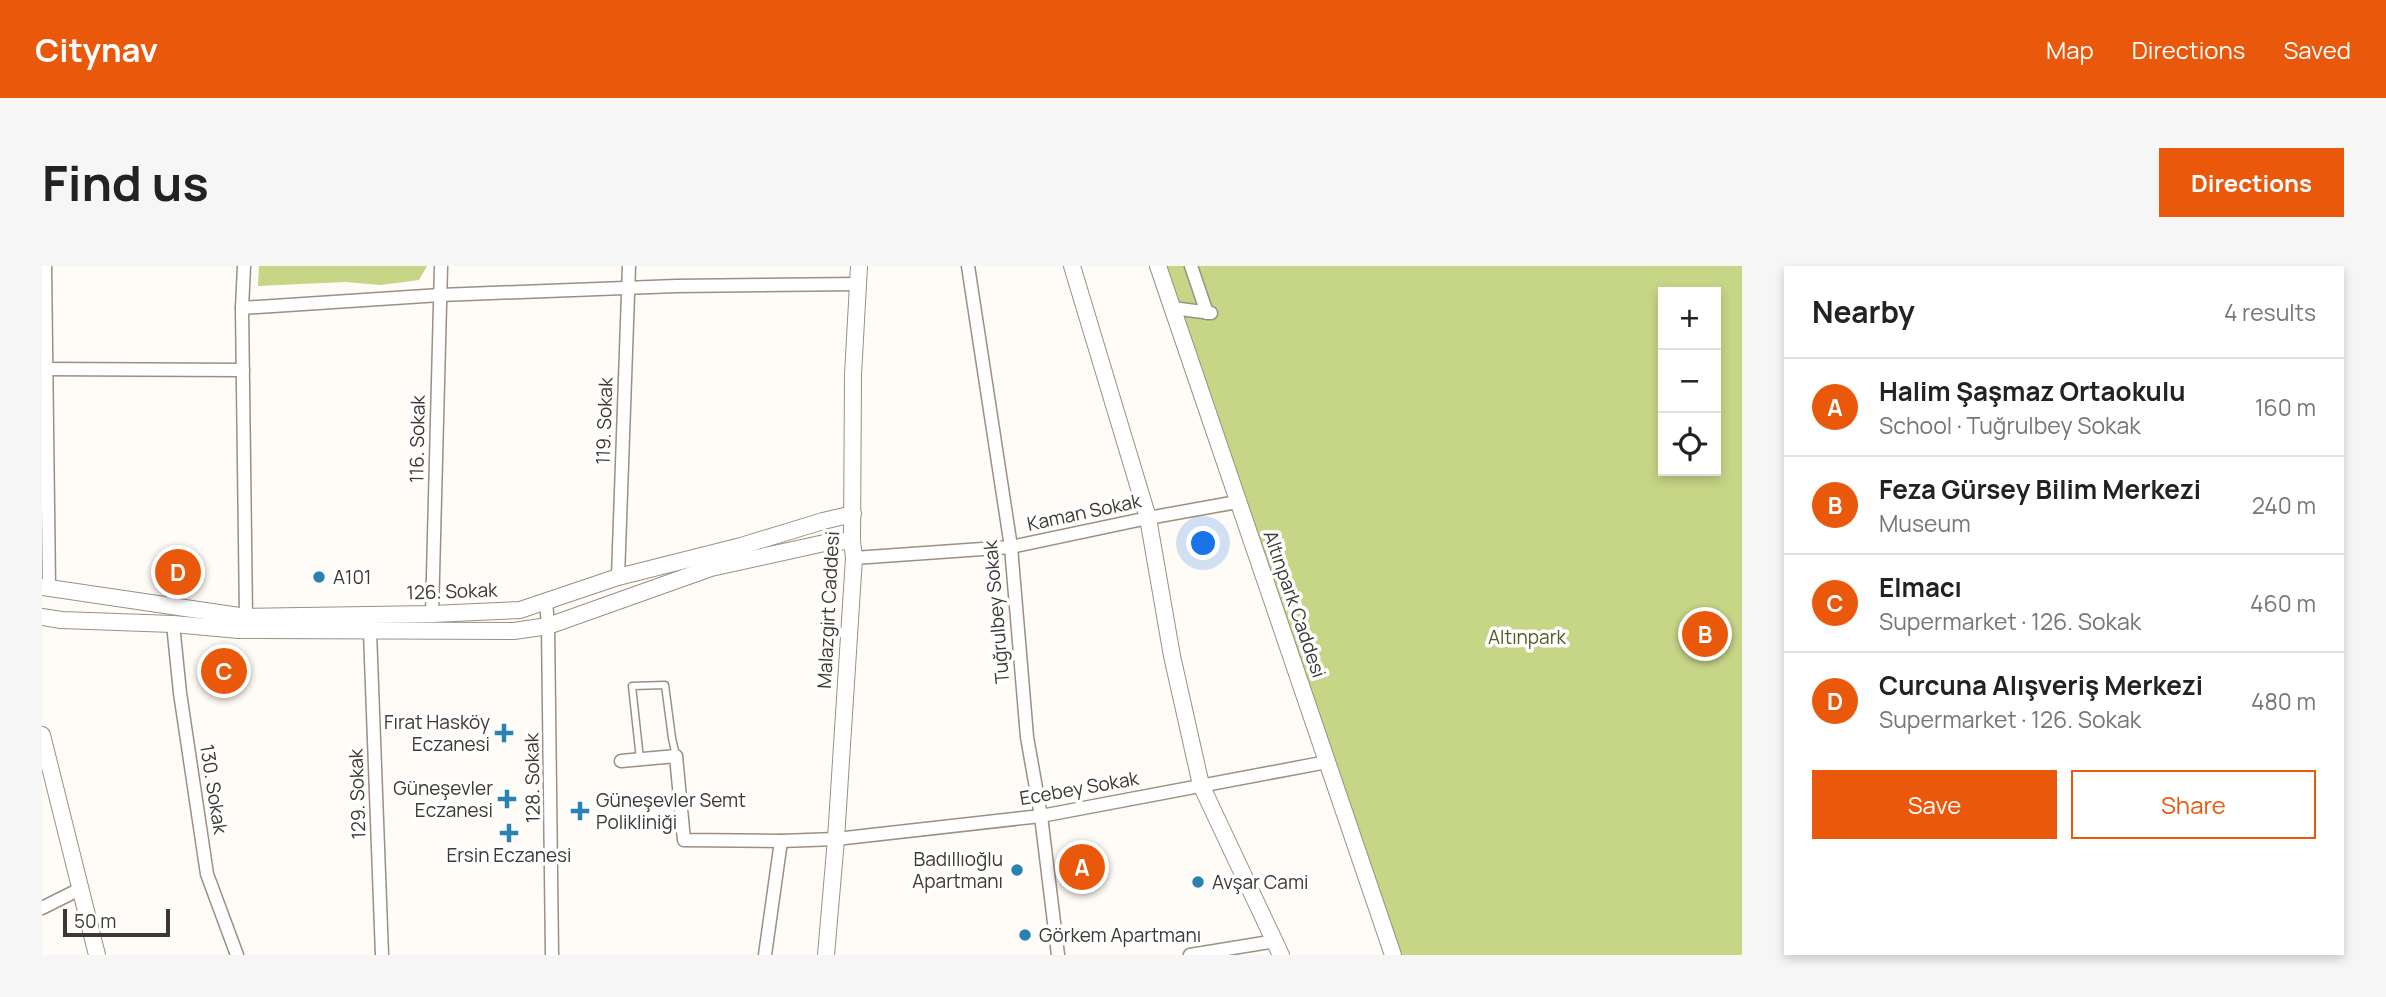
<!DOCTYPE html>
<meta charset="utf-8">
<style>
body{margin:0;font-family:Manrope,sans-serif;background:#f6f6f6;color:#222}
.controls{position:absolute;right:21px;top:21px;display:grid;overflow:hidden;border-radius:0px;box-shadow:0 4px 10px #0003}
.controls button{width:63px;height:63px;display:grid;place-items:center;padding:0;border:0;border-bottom:2px solid #e0e0e0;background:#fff;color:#222;font:35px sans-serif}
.scale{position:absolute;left:21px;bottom:18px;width:107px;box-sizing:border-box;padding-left:7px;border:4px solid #3c3833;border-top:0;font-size:19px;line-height:24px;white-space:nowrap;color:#3c3833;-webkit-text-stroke:5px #fff;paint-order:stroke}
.you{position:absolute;left:1162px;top:278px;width:24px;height:24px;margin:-18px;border:5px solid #fff;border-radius:50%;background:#1a73e8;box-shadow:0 0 0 10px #1a73e833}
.badge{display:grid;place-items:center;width:46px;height:46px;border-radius:50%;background:#ea580c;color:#fff;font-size:23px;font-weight:700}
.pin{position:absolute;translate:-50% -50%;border:4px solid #fff;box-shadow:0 2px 7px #0006}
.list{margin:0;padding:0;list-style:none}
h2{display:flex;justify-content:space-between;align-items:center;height:91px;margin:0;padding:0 28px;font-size:30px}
h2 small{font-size:23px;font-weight:400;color:#767676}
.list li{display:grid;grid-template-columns:46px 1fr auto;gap:21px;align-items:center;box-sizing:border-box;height:98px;padding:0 28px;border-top:2px solid #e0e0e0}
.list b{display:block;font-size:26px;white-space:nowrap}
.list p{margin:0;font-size:23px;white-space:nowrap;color:#767676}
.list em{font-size:23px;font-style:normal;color:#767676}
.actions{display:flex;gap:14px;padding:21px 28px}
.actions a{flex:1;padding:16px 0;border:2px solid #ea580c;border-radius:0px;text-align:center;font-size:24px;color:#ea580c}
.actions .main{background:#ea580c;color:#fff}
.icon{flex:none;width:38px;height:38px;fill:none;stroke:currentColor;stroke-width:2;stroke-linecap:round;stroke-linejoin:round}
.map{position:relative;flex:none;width:1700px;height:689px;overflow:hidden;border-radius:0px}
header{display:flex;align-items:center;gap:42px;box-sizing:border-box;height:98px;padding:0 35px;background:#ea580c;color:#fff}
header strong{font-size:33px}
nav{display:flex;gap:38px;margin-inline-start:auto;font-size:24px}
.intro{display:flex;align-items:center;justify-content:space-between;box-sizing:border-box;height:168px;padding:0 42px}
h1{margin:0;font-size:49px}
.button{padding:18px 32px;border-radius:0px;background:#ea580c;color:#fff;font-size:24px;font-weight:700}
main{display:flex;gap:42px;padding:0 42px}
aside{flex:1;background:#fff;border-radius:0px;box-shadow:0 4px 10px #0003}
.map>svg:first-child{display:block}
</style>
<header>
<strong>Citynav</strong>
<nav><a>Map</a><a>Directions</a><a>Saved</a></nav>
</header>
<div class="intro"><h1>Find us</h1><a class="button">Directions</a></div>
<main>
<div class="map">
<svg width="1700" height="689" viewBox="0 0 1700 689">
<rect width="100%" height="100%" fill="#fffbf6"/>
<!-- green -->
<g fill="#c7d587" fill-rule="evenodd">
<path d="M 217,0 L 385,0 L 377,14 L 339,19 L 303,16 L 216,20 Z"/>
<path d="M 1116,0 L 1700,0 L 1700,689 L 1351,689 ZM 1621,26 L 1674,26 L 1674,205 L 1621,205 Z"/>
</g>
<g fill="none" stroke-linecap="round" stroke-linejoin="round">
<defs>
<path id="lane" d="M 598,493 L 590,420 L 623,419 L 630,472 L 634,490"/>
<g id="street">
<path d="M 3,0 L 7,321"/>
<path d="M 202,0 L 200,42 L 204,351"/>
<path d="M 926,0 L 969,281 L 985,471 L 999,550 L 1016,689"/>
<path d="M 1149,0 L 1165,47"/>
<path d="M 200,42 L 398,29 L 634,20 L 817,18"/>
<path d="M 1130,42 L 1169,47"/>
<path d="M 0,103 L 201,104"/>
<path d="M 812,292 L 969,281 L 1106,252 L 1195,236"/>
<path d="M 576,311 L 587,0"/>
<path d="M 504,335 L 506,360 L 510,689"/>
<path d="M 390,348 L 399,0"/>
<path d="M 131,358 L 138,427 L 165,608 L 195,689"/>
<path d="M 328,366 L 340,689"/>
<path d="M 579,495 L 634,490 L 642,574 L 739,575 L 794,573 L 999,550 L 1285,496"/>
<path d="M 0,642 L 38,623"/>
<path d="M 723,689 L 739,575"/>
<path d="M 1148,689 L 1234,675"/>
</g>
<g id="secondary">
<path d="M 1030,0 L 1106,252 L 1130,390 L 1159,519 L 1239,689"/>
<path d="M 1116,0 L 1351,689"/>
<path d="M 0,321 L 204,351 L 390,348 L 478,344 L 576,311 L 699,280 L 781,255 L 811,248"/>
<path d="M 0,351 L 19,354 L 131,358 L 197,364 L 472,365 L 506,360 L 669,302 L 787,276 L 810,275"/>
<path d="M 0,469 L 55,689"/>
<path d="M 784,689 L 794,573 L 812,292 L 810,275 L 811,109 L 817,0"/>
</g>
</defs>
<!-- lane casing -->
<use href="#lane" stroke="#9a9084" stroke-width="9"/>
<!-- street casing -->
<use href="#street" stroke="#9a9084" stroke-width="15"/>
<!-- secondary casing -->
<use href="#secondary" stroke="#9a9084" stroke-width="18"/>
<!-- lane -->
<use href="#lane" stroke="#fff" stroke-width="6"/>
<!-- street -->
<use href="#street" stroke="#fff" stroke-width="12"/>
<!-- secondary -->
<use href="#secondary" stroke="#fff" stroke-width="16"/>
</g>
<!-- markers -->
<g fill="#2982b0" stroke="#fff" stroke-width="2.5">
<circle cx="277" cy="311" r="7"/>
<path d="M458.5 456.5h7v7h7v7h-7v7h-7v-7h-7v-7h7z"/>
<path d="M461.5 522.5h7v7h7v7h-7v7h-7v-7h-7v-7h7z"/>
<path d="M534.5 534.5h7v7h7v7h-7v7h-7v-7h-7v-7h7z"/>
<path d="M463.5 556.5h7v7h7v7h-7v7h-7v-7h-7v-7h7z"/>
<circle cx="975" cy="604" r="7"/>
<circle cx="1156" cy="616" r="7"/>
<circle cx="983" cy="669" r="7"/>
</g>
<g text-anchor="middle" stroke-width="7" stroke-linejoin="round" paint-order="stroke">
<!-- street labels -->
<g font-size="19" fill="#3c3833" stroke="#fff">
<text transform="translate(562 155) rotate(-88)" y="7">119. Sokak</text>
<text transform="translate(375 173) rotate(-89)" y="7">116. Sokak</text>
<text transform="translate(1042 246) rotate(-12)" y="7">Kaman Sokak</text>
<text transform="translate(410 325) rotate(-2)" y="7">126. Sokak</text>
<text transform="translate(1253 338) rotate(71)" y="7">Altınpark Caddesi</text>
<text transform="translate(786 344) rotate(-87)" y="7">Malazgirt Caddesi</text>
<text transform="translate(954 346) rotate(-95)" y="7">Tuğrulbey Sokak</text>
<text transform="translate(490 512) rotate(-91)" y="7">128. Sokak</text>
<text transform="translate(1037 522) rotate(-10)" y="7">Ecebey Sokak</text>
<text transform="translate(172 523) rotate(81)" y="7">130. Sokak</text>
<text transform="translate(315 528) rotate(-92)" y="7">129. Sokak</text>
</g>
<!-- poi labels -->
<g font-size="19" fill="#3c3833" stroke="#fff" text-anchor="start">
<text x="291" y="318">A101</text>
<text x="448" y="463" text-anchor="end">Fırat Hasköy<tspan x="448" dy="22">Eczanesi</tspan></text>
<text x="451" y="529" text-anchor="end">Güneşevler<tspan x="451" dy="22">Eczanesi</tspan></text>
<text x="554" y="541">Güneşevler Semt<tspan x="554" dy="22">Polikliniği</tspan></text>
<text x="467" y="596" text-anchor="middle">Ersin Eczanesi</text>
<text x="961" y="600" text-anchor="end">Badıllıoğlu<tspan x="961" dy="22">Apartmanı</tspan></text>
<text x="1170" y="623">Avşar Cami</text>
<text x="997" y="676">Görkem Apartmanı</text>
</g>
<!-- park labels -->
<g font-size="19" fill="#535c22" stroke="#fff">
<text x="1485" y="378">Altınpark</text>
</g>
</g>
</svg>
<div class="controls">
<button>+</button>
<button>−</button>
<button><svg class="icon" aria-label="locate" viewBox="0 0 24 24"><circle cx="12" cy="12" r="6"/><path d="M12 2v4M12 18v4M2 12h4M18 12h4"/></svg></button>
</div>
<div class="scale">50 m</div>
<div class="you"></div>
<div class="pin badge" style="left:1040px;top:601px">A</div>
<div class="pin badge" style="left:1663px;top:368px">B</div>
<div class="pin badge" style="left:182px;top:405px">C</div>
<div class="pin badge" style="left:136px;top:306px">D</div>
</div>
<aside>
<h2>Nearby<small>4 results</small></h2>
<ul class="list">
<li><span class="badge">A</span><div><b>Halim Şaşmaz Ortaokulu</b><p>School · Tuğrulbey Sokak</p></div><em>160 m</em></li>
<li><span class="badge">B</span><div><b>Feza Gürsey Bilim Merkezi</b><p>Museum</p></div><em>240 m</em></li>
<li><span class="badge">C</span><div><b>Elmacı</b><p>Supermarket · 126. Sokak</p></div><em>460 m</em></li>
<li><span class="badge">D</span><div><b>Curcuna Alışveriş Merkezi</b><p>Supermarket · 126. Sokak</p></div><em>480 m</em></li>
</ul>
<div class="actions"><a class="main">Save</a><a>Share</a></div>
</aside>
</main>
